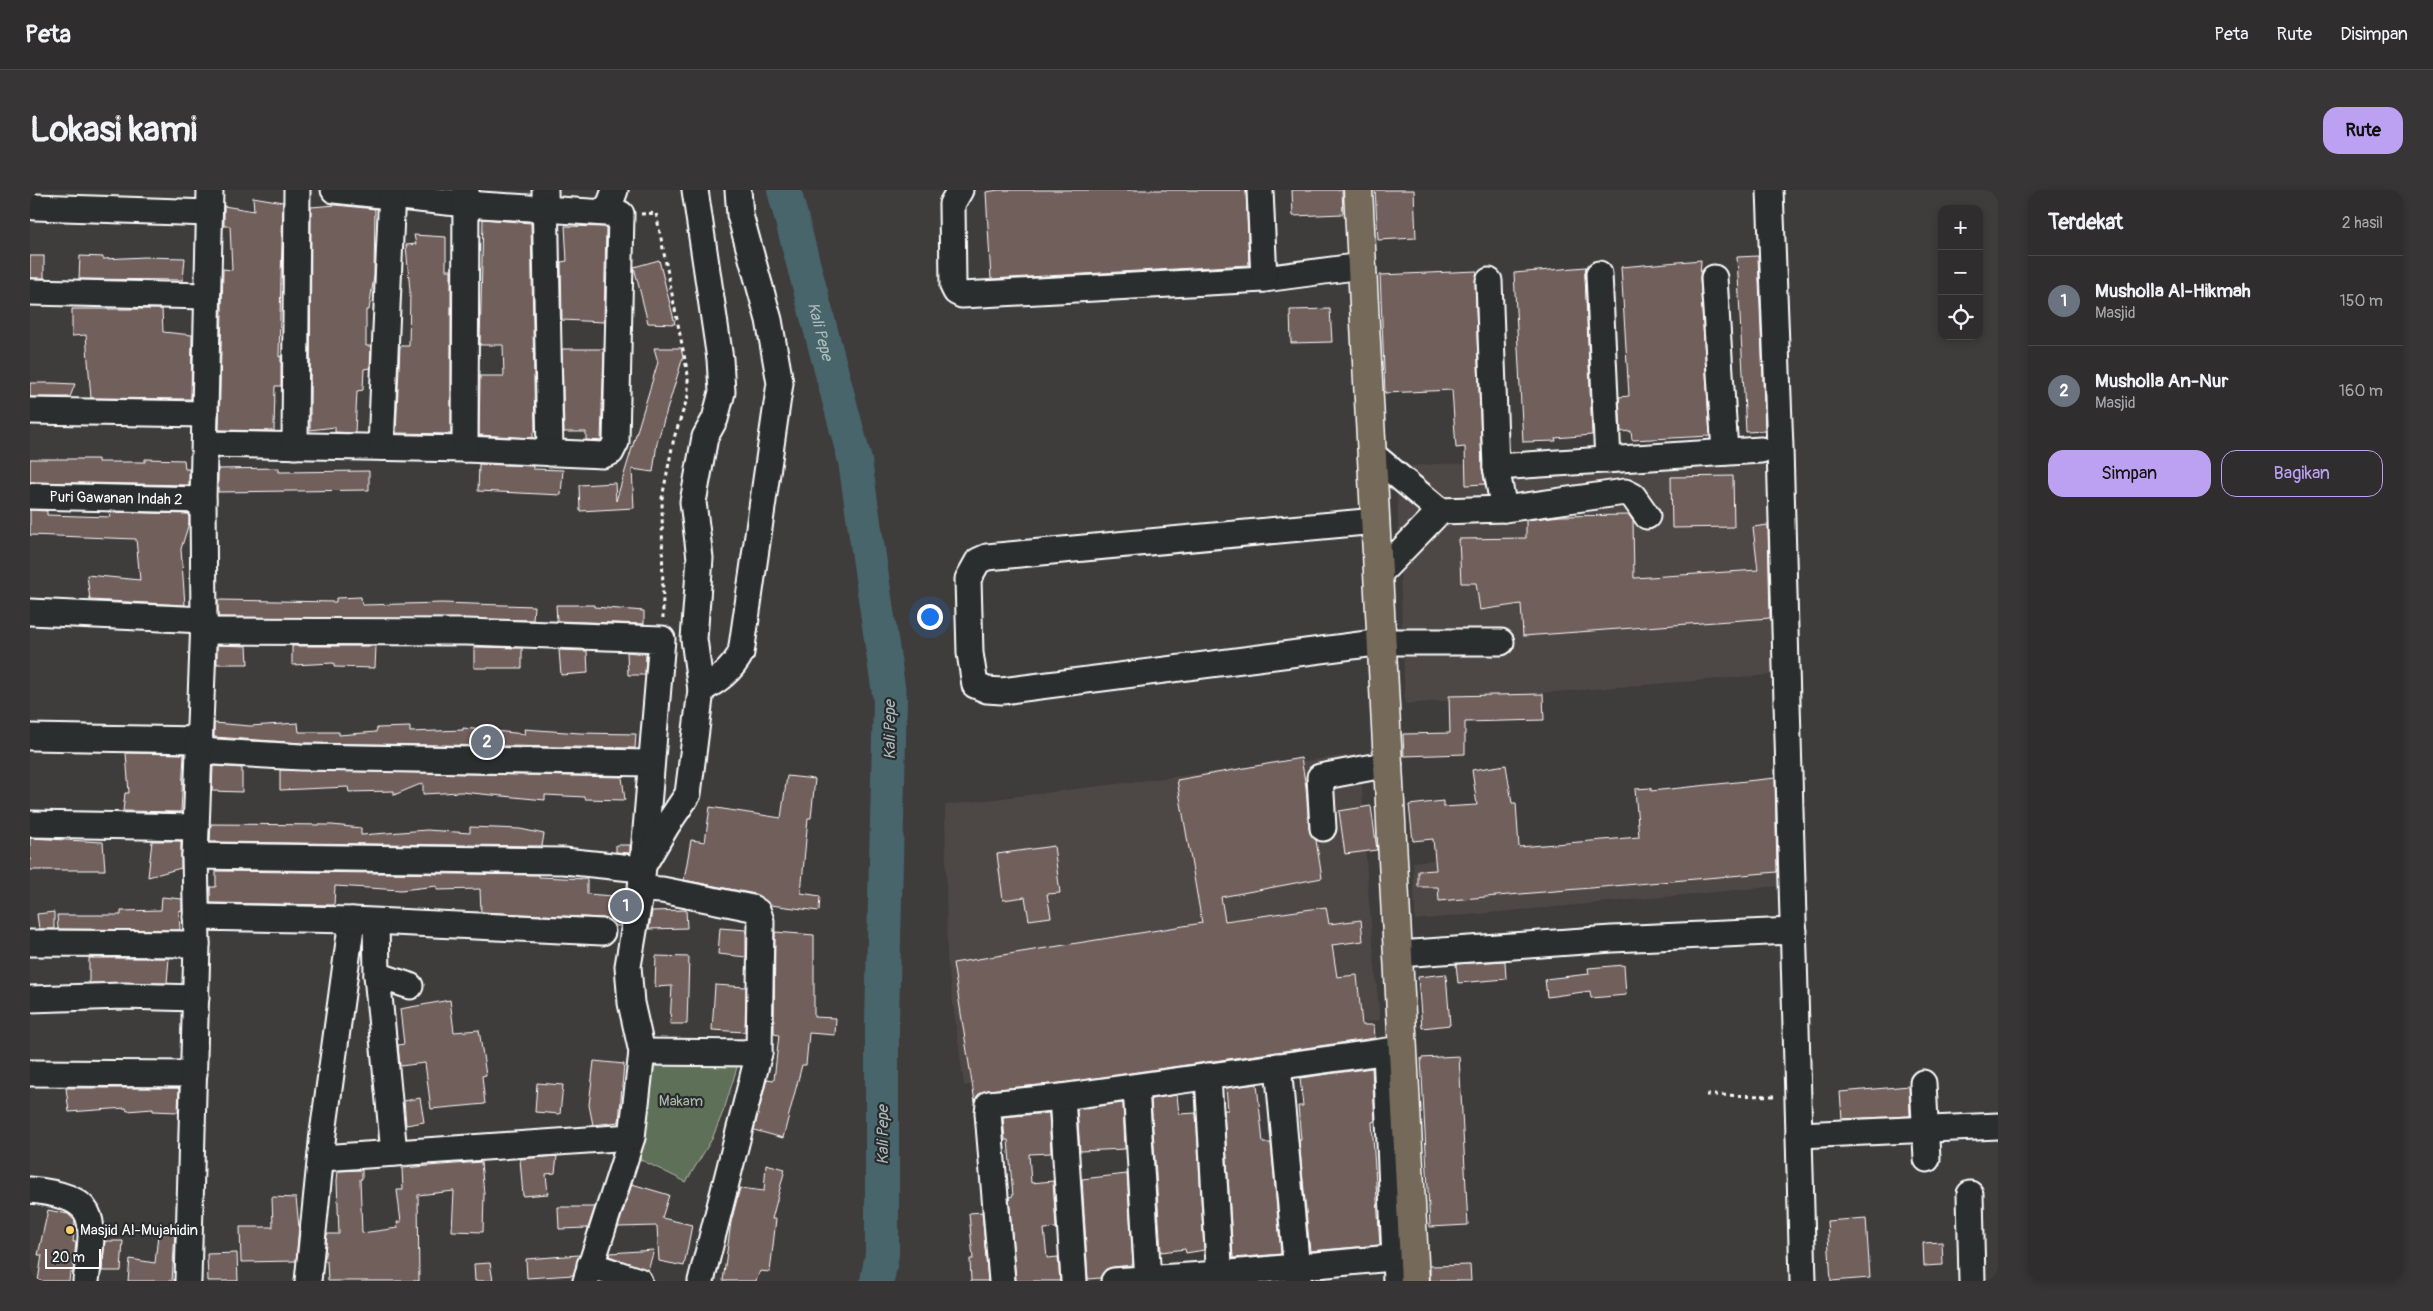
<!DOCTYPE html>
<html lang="id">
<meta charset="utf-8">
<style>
body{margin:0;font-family:Pangolin,sans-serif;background:#373535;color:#f1f3f6}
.controls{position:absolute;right:15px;top:15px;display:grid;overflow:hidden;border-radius:10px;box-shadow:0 2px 8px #0003}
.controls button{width:45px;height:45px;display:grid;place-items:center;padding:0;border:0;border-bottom:1px solid #4a4949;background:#2f2d2d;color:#f1f3f6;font:25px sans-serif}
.scale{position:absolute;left:15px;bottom:12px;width:56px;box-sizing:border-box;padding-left:5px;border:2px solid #fff;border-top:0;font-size:14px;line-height:18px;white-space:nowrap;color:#fff;-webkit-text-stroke:4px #2a2d2e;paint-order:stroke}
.you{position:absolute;left:899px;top:426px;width:18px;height:18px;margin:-12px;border:4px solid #fff;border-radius:50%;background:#1a73e8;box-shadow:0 0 0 8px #1a73e833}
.badge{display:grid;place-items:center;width:32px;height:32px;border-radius:50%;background:#bca0f2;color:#fff;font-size:16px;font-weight:700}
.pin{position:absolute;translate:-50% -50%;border:2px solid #fff;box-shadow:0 1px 5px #0006}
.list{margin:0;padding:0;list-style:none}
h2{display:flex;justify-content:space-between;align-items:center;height:65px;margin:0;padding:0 20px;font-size:21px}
h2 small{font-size:16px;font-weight:400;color:#a7a8aa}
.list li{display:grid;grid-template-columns:32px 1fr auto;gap:15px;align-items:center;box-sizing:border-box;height:90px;padding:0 20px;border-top:1px solid #4a4949}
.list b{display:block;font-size:19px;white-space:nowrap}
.list p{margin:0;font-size:16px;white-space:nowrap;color:#a7a8aa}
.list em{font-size:16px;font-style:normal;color:#a7a8aa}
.actions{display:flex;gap:10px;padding:15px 20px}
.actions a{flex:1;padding:11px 0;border:1px solid #bca0f2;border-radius:15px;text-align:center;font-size:18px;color:#bca0f2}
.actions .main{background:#bca0f2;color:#111}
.icon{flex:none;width:28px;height:28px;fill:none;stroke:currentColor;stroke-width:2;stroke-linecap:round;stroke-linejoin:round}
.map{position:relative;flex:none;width:1968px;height:1091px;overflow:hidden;border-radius:15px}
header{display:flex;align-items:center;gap:30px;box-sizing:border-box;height:70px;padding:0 25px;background:#2f2d2d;border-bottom:1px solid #4a4949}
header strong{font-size:24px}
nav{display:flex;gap:28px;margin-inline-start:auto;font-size:18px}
.intro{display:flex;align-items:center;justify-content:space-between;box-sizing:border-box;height:120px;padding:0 30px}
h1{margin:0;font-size:35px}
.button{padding:12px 22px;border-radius:15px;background:#bca0f2;color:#111;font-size:18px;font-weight:700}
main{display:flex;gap:30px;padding:0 30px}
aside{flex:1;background:#2f2d2d;border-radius:15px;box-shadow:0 2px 8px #0003}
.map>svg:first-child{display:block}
</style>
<header>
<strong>Peta</strong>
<nav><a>Peta</a><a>Rute</a><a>Disimpan</a></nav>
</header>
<div class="intro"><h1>Lokasi kami</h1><a class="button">Rute</a></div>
<main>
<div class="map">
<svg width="1968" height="1091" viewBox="0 0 1968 1091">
<rect width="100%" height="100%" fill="#3f3c3c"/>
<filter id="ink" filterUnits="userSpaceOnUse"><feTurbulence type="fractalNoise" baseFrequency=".02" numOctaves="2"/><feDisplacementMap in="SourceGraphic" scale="10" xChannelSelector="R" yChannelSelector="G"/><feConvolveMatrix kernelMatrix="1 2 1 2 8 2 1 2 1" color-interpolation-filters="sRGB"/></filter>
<g filter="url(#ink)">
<!-- built -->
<g fill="#4e4645">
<path d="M 1743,261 L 1752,484 L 1375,514 L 1366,277 L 1408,274 L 1577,273 Z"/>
<path d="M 1330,564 L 1338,700 L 1350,830 L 934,896 L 917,769 L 915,615 Z"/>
<path d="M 1753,637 L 1761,695 L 1385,730 L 1383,672 Z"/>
</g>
<!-- green -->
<path fill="#5f7059" stroke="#afb8ac" d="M 619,873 L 708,874 L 695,917 L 682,949 L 656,992 L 601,965 Z"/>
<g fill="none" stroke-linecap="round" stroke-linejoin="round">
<!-- river -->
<path stroke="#47656b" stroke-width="34" id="s1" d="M 754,0 L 825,271 L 860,510 L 852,830 L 852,1064 L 847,1091"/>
</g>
<!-- building -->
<g fill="#715f5b" stroke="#fff">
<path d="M 969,0 L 1216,0 L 1219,75 L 961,89 L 956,2 Z"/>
<path d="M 1262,0 L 1312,0 L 1313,24 L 1263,26 Z"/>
<path d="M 1345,0 L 1384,0 L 1386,48 L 1348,50 Z"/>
<path d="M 223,7 L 253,12 L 249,167 L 251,166 L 251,196 L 245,196 L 244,241 L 189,240 L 193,79 L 202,80 L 200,36 L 194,36 L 194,16 L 224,21 Z"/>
<path d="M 306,15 L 345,19 L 344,86 L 339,120 L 336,120 L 336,156 L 341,156 L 340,178 L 334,179 L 333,200 L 327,201 L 325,243 L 305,242 L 305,237 L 280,240 L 281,17 Z"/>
<path d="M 453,29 L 501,33 L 505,242 L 503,242 L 503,248 L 449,245 L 450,186 L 474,186 L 473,155 L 450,155 Z"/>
<path d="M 535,36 L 576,37 L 574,132 L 532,130 L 531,72 L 537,71 Z"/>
<path d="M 384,45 L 416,47 L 416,80 L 421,80 L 421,244 L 366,243 L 370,156 L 379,156 L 380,101 L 376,55 L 386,54 Z"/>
<rect x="0" y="66" width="14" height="22"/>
<path d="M 50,66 L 73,67 L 73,69 L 115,67 L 155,68 L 153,90 L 49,89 Z"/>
<path d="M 1728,66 L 1735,241 L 1716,242 L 1707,67 Z"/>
<path d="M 629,70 L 645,134 L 618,133 L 604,77 Z"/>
<path d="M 1671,70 L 1670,89 L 1680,246 L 1602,250 L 1601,241 L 1591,242 L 1589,207 L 1599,206 L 1591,77 Z"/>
<path d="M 1556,77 L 1555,85 L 1562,245 L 1525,248 L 1526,251 L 1493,252 L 1484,83 Z"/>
<path d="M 1447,81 L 1445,92 L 1452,278 L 1455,294 L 1436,295 L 1435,257 L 1426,258 L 1422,200 L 1355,203 L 1350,85 Z"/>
<path d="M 42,119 L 132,119 L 133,142 L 162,145 L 161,209 L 61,208 L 56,145 L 42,146 Z"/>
<path d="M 1300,119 L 1302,152 L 1261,153 L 1260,120 Z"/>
<path d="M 624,158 L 651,158 L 653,167 L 627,253 L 623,282 L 602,279 L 604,318 L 550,321 L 549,295 L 585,293 L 586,311 L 628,172 Z"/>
<path d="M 532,159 L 574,159 L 571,251 L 556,250 L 556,242 L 534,242 Z"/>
<path d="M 0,193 L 24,193 L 45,194 L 40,207 L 0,207 Z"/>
<path d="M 0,269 L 68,269 L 68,272 L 115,272 L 115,269 L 154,270 L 155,279 L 159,279 L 159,295 L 0,292 Z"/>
<path d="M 449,274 L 503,276 L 503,279 L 533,280 L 531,305 L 448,301 Z"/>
<path d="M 249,278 L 249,282 L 339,281 L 339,300 L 188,302 L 188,279 Z"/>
<path d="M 1703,286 L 1704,337 L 1642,338 L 1641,287 Z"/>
<path d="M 0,320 L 17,321 L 17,325 L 80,327 L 79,322 L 159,324 L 159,333 L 151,359 L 155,415 L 60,410 L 57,385 L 110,390 L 106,349 L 0,345 Z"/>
<path d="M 1599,325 L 1603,331 L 1604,388 L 1728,380 L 1723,337 L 1738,335 L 1740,428 L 1493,446 L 1491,414 L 1450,420 L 1446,393 L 1431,393 L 1429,349 L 1496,348 L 1496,330 L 1530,326 Z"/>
<path d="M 331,407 L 332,415 L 412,413 L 504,416 L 503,430 L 188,427 L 188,410 L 306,412 L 306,408 Z"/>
<path d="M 526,415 L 564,415 L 564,417 L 614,421 L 614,434 L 527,431 Z"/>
<path d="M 187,455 L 217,456 L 218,474 L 187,474 Z"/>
<path d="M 262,456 L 346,456 L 345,478 L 304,477 L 304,473 L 262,475 Z"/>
<path d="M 444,457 L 492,458 L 492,478 L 444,478 Z"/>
<path d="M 529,460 L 557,461 L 558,483 L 531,485 Z"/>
<path d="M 597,462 L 616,464 L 615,485 L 598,485 Z"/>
<path d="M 1513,504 L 1514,530 L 1435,532 L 1435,564 L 1374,566 L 1373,544 L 1420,543 L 1419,506 Z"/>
<path d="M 184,533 L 220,536 L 268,533 L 269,542 L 309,542 L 309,545 L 346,542 L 347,538 L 380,537 L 380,542 L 433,540 L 433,538 L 495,544 L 494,539 L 550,543 L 606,544 L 605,558 L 272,553 L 184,547 Z"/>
<path d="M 96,563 L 154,564 L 151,622 L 93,621 L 95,603 L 99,603 Z"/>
<path d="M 1271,568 L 1276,597 L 1279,639 L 1286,650 L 1292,688 L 1191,707 L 1195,731 L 1296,717 L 1299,734 L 1331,730 L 1333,751 L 1302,755 L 1307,787 L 1327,785 L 1332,835 L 1344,835 L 1345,848 L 1030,893 L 958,900 L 947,906 L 945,912 L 923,773 L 1172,733 L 1147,590 Z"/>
<path d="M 1476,575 L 1482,613 L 1486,613 L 1489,657 L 1609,647 L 1605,599 L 1621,598 L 1621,601 L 1745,588 L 1747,682 L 1409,711 L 1408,697 L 1388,697 L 1388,681 L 1406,680 L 1403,649 L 1383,651 L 1379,615 L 1413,611 L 1413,617 L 1447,615 L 1442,580 Z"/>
<path d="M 183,576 L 212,578 L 212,602 L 182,601 Z"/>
<path d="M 250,580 L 592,587 L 595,610 L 555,609 L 555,607 L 515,605 L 515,610 L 431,602 L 393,604 L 393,593 L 364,605 L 364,601 L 319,602 L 318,597 L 250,600 Z"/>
<path d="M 757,586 L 785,589 L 781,628 L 778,628 L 771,703 L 790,706 L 789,721 L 740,715 L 725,704 L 654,690 L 661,650 L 675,652 L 680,617 L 751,628 Z"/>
<path d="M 1341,616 L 1347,660 L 1315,664 L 1309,621 Z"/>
<path d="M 181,634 L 302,635 L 331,638 L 331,645 L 397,640 L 440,643 L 440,637 L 490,639 L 514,644 L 512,656 L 180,652 Z"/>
<path d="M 0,648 L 73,652 L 75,680 L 0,680 Z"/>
<path d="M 122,651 L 151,651 L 151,678 L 118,687 Z"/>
<path d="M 586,655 L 600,655 L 600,663 L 586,662 Z"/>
<path d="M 1024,656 L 1030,703 L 1017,704 L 1021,727 L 999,730 L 995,707 L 973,710 L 967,664 Z"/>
<path d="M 186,681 L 509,685 L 509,687 L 557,689 L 557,704 L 595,707 L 590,736 L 585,736 L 580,730 L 573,728 L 451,722 L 450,699 L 407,700 L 407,696 L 371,700 L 305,696 L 304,715 L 180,713 L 180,697 L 186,697 Z"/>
<path d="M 132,707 L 152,709 L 152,720 L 149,721 L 150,740 L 28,739 L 27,725 L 91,725 L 91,721 L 131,720 Z"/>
<path d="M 656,720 L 657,738 L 619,739 L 622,721 Z"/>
<path d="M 24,722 L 24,739 L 9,739 L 7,724 Z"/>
<path d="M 690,738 L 716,740 L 716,767 L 688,764 Z"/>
<path d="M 745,742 L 784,745 L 784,827 L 806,828 L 805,845 L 779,843 L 776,875 L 772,875 L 753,948 L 724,940 L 737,889 L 744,890 L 749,845 L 744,844 Z"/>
<path d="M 626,766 L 659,767 L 657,834 L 640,834 L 642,796 L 625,797 Z"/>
<path d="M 59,768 L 139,768 L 137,793 L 59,793 Z"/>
<path d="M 1475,771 L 1476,789 L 1428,793 L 1426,774 Z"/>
<path d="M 1594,775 L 1596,805 L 1561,808 L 1560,801 L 1517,807 L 1515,789 L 1559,784 L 1558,778 Z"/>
<path d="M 1416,784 L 1420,835 L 1392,838 L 1388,787 Z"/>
<path d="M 685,795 L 716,797 L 715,842 L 682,840 Z"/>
<path d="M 420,810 L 424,842 L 449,840 L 456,885 L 452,886 L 455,914 L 401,919 L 395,873 L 370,876 L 368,855 L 374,854 L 370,819 Z"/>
<path d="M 1429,866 L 1438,1035 L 1400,1037 L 1391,868 Z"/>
<path d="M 564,871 L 594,874 L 589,932 L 563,935 L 559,915 Z"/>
<path d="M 1342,878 L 1345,931 L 1342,932 L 1350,1055 L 1280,1061 L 1269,950 L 1271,950 L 1268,916 L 1273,916 L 1270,888 Z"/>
<path d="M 507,893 L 533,895 L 530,924 L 505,922 Z"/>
<path d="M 1227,894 L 1233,953 L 1241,953 L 1251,1064 L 1203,1068 L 1194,920 L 1198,920 L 1196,898 Z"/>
<path d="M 1879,896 L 1880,926 L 1812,929 L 1810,902 Z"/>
<path d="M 36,898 L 149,898 L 148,922 L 123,921 L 123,919 L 97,921 L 96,918 L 39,922 Z"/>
<path d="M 1147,905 L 1149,924 L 1166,923 L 1174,1060 L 1156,1063 L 1155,1059 L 1131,1062 L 1121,909 Z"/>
<path d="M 390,908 L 394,932 L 376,935 L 374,911 Z"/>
<path d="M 1093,913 L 1095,959 L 1050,961 L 1047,919 Z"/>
<path d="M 1019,923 L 1021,963 L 999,964 L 1001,993 L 1023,991 L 1026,1038 L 1014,1039 L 1017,1068 L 1028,1067 L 1030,1091 L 986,1091 L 979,1007 L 983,1006 L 978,950 L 975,950 L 973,927 Z"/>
<path d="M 527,966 L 525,983 L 516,984 L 518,1004 L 493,1006 L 490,969 Z"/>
<path d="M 451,972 L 454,1004 L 453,1042 L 422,1041 L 424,1001 L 388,1005 L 389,1091 L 298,1091 L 297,1071 L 294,1071 L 297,1044 L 309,1044 L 307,991 L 308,981 L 332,980 L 332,989 L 330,989 L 332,1043 L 368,1038 L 367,1032 L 371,1032 L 367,1000 L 373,1000 L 372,978 Z"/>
<path d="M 736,974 L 755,979 L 742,1029 L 746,1029 L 740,1082 L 730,1081 L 726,1091 L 693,1091 L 701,1032 L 710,998 L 734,1001 Z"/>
<path d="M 1097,984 L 1103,1075 L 1083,1077 L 1076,1079 L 1070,1088 L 1058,1089 L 1052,989 Z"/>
<path d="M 602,994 L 639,1005 L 632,1028 L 662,1035 L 654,1076 L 629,1071 L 627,1036 L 588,1037 Z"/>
<path d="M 242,1007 L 266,1008 L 269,1037 L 266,1071 L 211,1072 L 210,1037 L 243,1037 Z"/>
<path d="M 528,1017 L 565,1017 L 558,1038 L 529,1039 Z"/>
<path d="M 18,1020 L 38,1024 L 45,1031 L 43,1052 L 46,1052 L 43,1083 L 40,1083 L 39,1091 L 8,1091 L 12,1065 L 8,1065 Z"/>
<path d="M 952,1022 L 958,1091 L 941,1091 L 940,1069 L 943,1069 L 939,1023 Z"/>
<path d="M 1836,1028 L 1840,1088 L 1801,1091 L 1797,1031 Z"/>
<path d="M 145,1043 L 142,1091 L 98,1091 L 100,1069 L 125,1073 L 128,1044 Z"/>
<path d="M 75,1051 L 93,1051 L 91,1081 L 72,1081 Z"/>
<path d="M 1912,1052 L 1913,1075 L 1894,1076 L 1893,1053 Z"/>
<path d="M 624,1060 L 618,1080 L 579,1066 L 580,1063 Z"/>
<path d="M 207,1063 L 208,1091 L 178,1091 L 177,1064 Z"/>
<path d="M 549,1065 L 543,1085 L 497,1088 L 496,1069 Z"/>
<path d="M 460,1073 L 463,1091 L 445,1091 L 444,1074 Z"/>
<path d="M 1440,1075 L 1441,1091 L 1400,1091 L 1400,1076 Z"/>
</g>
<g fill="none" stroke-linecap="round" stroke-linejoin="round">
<defs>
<g id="minor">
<path d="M 515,0 L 520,263"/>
<path d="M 930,0 L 922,14 L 923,96 L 926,102 L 932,105 L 1234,89 L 1332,76"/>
<path d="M 1230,0 L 1234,89"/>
<path d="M 1740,0 L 1750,258 L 1773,1091"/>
<path d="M 5,17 L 179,23"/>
<path d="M 572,22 L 580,14 L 585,0"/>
<path d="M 1569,84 L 1578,270"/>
<path d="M 1684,88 L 1695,262"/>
<path d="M 1459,91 L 1466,277 L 1474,319"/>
<path d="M 0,102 L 177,106"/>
<path d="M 0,221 L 175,224"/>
<path d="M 175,254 L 435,259 L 573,265 L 581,262 L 586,252 L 591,24 L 436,14 L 304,0"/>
<path d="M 265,256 L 267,0"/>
<path d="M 351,257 L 362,0"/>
<path d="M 435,259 L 436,0"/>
<path d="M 1343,265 L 1410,321"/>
<path d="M 1466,277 L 1731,260"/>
<path id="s2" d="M 0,306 L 173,310"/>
<path d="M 1346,331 L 957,367 L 948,371 L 938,389 L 940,463 L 945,495 L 957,500 L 972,501 L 1353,452 L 1471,452"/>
<path d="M 1349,384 L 1410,321 L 1474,319 L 1595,302 L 1603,306 L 1617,326"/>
<path d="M 0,422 L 174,430"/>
<path d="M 173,441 L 437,442 L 632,449 L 611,699 L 598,776 L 601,813 L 612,862 L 602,947 L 556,1091"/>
<path d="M 671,500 C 689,490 701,481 711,463 L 750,193 L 739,130 L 710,25 L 708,0"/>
<path d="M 0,547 L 170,550"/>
<path d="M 169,561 L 271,567 L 621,573"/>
<path d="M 0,634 L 166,637"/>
<path d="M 1293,638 L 1290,587 L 1359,574"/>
<path d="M 165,666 L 534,671 L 611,679 L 637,635 L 658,604 L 671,500 L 664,449 L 670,368 L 663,312 L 675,247 L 685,229 L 692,202 L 690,169 L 665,0"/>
<path d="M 611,699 L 632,700 L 722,718 L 728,722 L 731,731 L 729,863 L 671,1091"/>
<path d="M 166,727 L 322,730 L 293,943 L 278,1091"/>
<path d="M 322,730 L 572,742"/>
<path d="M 346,732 L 347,785 L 364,963"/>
<path d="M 0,753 L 167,754"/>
<path d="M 1369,764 L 1582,749 L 1764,741"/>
<path d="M 347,785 L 380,796"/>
<path d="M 0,809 L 93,806 L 166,808"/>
<path d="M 612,862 L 729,863"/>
<path d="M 1356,862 L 1366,1091"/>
<path d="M 1248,876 L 1268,1091"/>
<path d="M 0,883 L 164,884"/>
<path d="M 1178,886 L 1190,1091"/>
<path d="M 1893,893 L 1897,969"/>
<path d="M 1106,897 L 1118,1091"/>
<path d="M 1032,907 L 1044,1091"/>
<path d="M 1769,945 L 1968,936"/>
<path d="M 292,968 L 602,947"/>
<path d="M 0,1000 C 72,1007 64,1030 56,1091"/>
<path d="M 1940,1004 L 1942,1091"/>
<path d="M 560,1075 L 609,1091"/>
<path d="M 158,1091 L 167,754 L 165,666 L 174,430 L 173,310 L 180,0"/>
<path d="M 972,1091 L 958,923 L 959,914 L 1032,907 L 1365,860"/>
<path d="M 1084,1091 L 1189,1084 L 1383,1066"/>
</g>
<path id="major" d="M 1328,0 L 1385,1091"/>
</defs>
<!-- minor casing -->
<use href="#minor" stroke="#fff" stroke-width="29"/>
<!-- major casing -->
<use href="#major" stroke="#fff" stroke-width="31"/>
<!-- path -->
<g stroke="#fff" stroke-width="3" stroke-dasharray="4 4" stroke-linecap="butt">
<path d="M 611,24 L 626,23 L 658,185 L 658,206 L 644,248 L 632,308 L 633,428"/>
<path d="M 1676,905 L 1747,906"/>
</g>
<!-- minor -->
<use href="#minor" stroke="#2a2d2e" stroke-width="25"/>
<!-- major -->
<use href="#major" stroke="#746a5a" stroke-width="28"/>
</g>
</g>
<!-- markers -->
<circle fill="#ffd166" stroke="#2a2d2e" stroke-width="2" cx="40" cy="1040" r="5"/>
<g text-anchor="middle" stroke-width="4.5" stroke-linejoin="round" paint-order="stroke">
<!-- street labels -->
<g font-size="15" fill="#fff" stroke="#2a2d2e">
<text dy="5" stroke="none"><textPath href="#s2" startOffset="86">Puri Gawanan Indah 2</textPath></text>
</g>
<!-- park labels -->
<g font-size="15" fill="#afb8ac" stroke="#2a2d2e">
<text x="651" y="916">Makam</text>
</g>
<!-- poi labels -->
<g font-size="15" fill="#fff" stroke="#2a2d2e" text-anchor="start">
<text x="50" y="1045">Masjid Al-Mujahidin</text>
</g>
<!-- water labels -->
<g font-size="16" font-style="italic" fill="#acbabc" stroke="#2a2d2e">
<text dy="6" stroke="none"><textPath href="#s1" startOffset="146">Kali Pepe</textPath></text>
<text transform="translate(859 540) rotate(-90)" y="6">Kali Pepe</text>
<text transform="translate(852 945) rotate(-90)" y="6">Kali Pepe</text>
</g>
</g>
</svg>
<div class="controls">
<button>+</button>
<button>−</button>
<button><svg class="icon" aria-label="locate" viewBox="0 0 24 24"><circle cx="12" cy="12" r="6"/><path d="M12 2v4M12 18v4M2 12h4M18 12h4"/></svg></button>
</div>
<div class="scale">20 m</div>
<div class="you"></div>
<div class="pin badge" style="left:596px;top:716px;background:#6b7280">1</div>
<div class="pin badge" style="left:457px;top:552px;background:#6b7280">2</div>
</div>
<aside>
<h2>Terdekat<small>2 hasil</small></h2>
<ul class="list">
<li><span class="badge" style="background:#6b7280">1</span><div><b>Musholla Al-Hikmah</b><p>Masjid</p></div><em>150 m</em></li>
<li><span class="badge" style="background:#6b7280">2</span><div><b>Musholla An-Nur</b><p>Masjid</p></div><em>160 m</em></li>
</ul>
<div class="actions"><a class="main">Simpan</a><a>Bagikan</a></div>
</aside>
</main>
